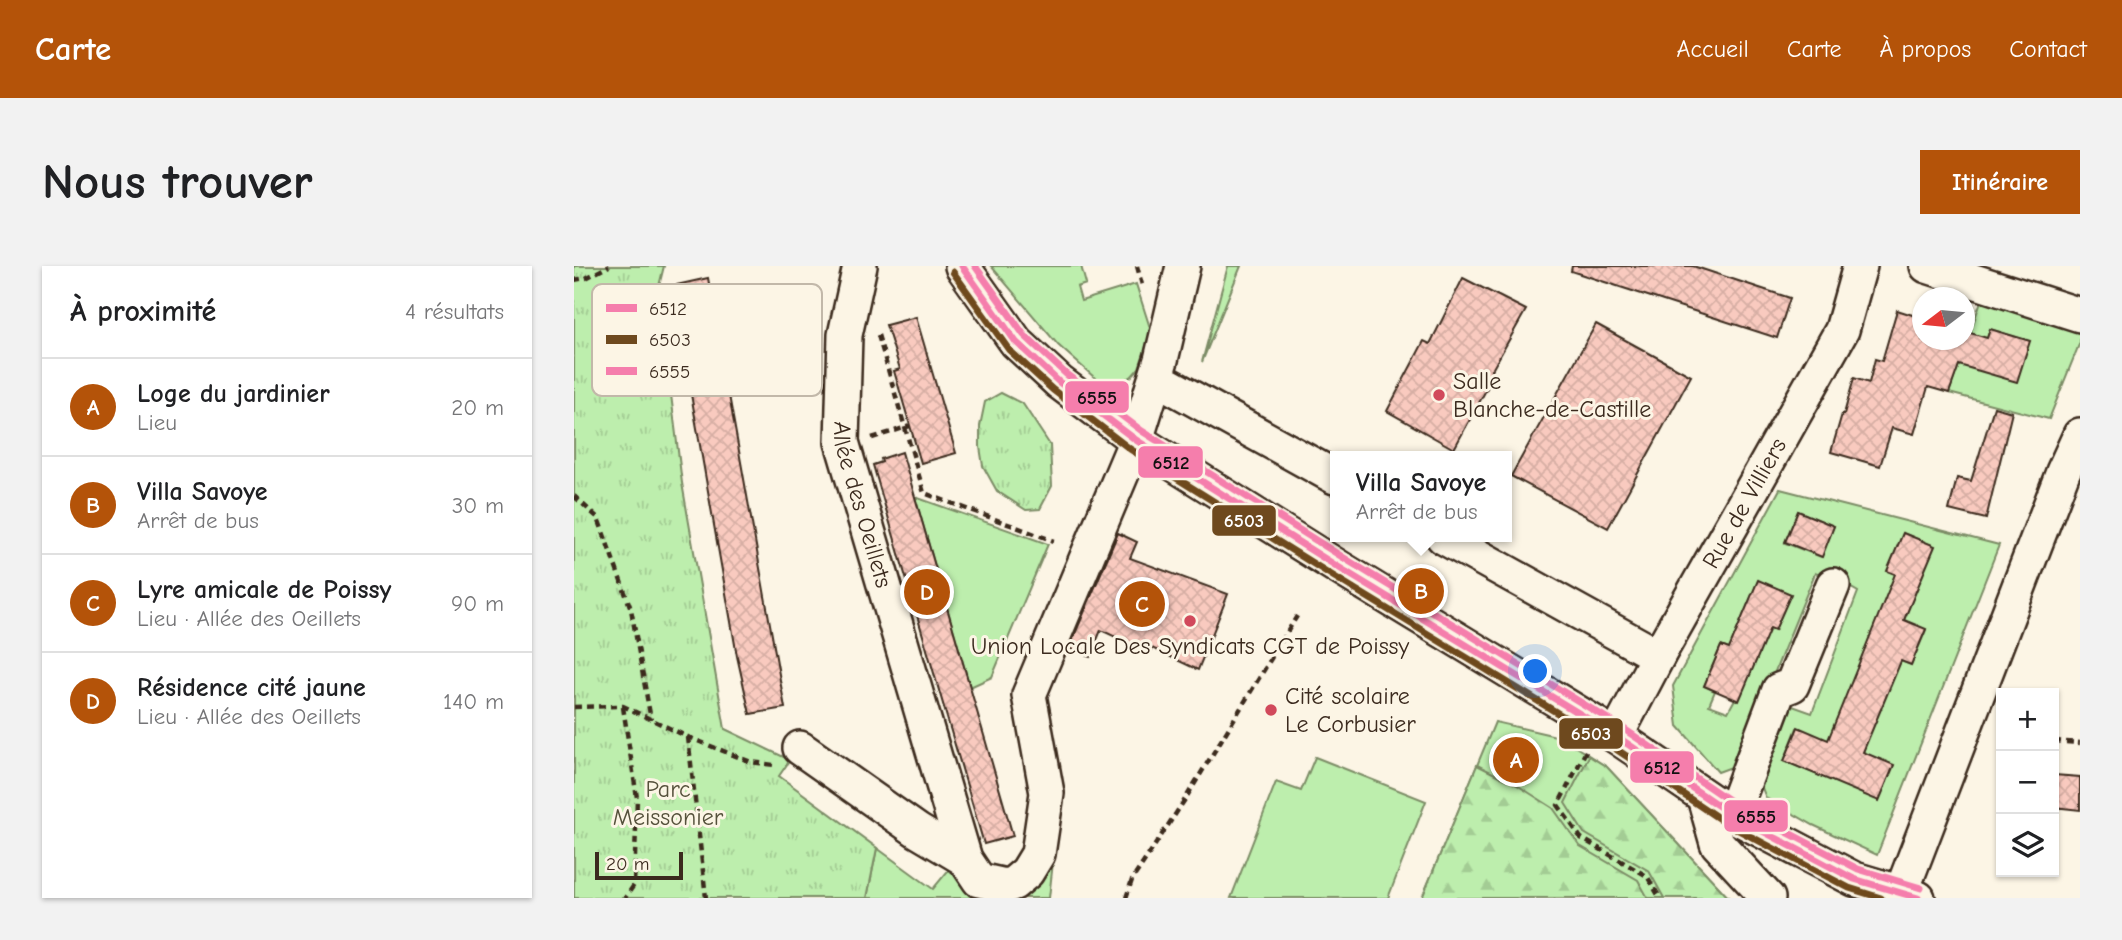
<!DOCTYPE html>
<html lang="fr">
<meta charset="utf-8">
<style>
body{margin:0;font-family:"Comic Neue",sans-serif;background:#f2f2f2;color:#202124}
.controls{position:absolute;right:21px;bottom:21px;display:grid;overflow:hidden;border-radius:0px;box-shadow:0 2px 5px #0004}
.controls button{width:63px;height:63px;display:grid;place-items:center;padding:0;border:0;border-bottom:2px solid #e0e0e0;background:#fff;color:#202124;font:35px sans-serif}
.compass{position:absolute;left:1338px;top:21px;width:63px;height:63px;border-radius:50%;background:#fff;box-shadow:0 2px 5px #0004;rotate:254deg}
.scale{position:absolute;left:21px;bottom:18px;width:88px;box-sizing:border-box;padding-left:7px;border:4px solid #3b2a1e;border-top:0;font-size:19px;line-height:24px;white-space:nowrap;color:#3b2a1e;-webkit-text-stroke:5px #fcf5e5;paint-order:stroke}
.you{position:absolute;left:962px;top:406px;width:24px;height:24px;margin:-18px;border:5px solid #fff;border-radius:50%;background:#1a73e8;box-shadow:0 0 0 10px #1a73e833}
.badge{display:grid;place-items:center;width:46px;height:46px;border-radius:50%;background:#b45309;color:#fff;font-size:23px;font-weight:700}
.pin{position:absolute;translate:-50% -50%;border:4px solid #fff;box-shadow:0 2px 7px #0006}
.popup{position:absolute;left:756px;top:185px;width:182px;height:91px;box-sizing:border-box;display:grid;place-content:center;border-radius:0px;background:#fff;filter:drop-shadow(0 2px 5px #0005);font-size:23px;white-space:nowrap;color:#757577}
.popup b{font-size:26px;color:#202124}
.popup::after{content:'';position:absolute;left:50%;top:100%;margin-left:-14px;border:14px solid transparent;border-top-color:#fff}
.list{margin:0;padding:0;list-style:none}
h2{display:flex;justify-content:space-between;align-items:center;height:91px;margin:0;padding:0 28px;font-size:30px}
h2 small{font-size:23px;font-weight:400;color:#757577}
.list li{display:grid;grid-template-columns:46px 1fr auto;gap:21px;align-items:center;box-sizing:border-box;height:98px;padding:0 28px;border-top:2px solid #e0e0e0}
.list b{display:block;font-size:26px;white-space:nowrap}
.list p{margin:0;font-size:23px;white-space:nowrap;color:#757577}
.list em{font-size:23px;font-style:normal;color:#757577}
.icon{flex:none;width:38px;height:38px;fill:none;stroke:currentColor;stroke-width:2;stroke-linecap:round;stroke-linejoin:round}
.map{position:relative;flex:none;width:1506px;height:632px;overflow:hidden;border-radius:0px}
header{display:flex;align-items:center;gap:42px;box-sizing:border-box;height:98px;padding:0 35px;background:#b45309;color:#fff}
header strong{font-size:33px}
nav{display:flex;gap:38px;margin-inline-start:auto;font-size:24px}
.intro{display:flex;align-items:center;justify-content:space-between;box-sizing:border-box;height:168px;padding:0 42px}
h1{margin:0;font-size:49px}
.button{padding:18px 32px;border-radius:0px;background:#b45309;color:#fff;font-size:24px;font-weight:700}
main{display:flex;gap:42px;padding:0 42px}
aside{flex:1;background:#fff;border-radius:0px;box-shadow:0 2px 5px #0004}
.map>svg:first-child{display:block}
</style>
<header>
<strong>Carte</strong>
<nav><a>Accueil</a><a>Carte</a><a>À propos</a><a>Contact</a></nav>
</header>
<div class="intro"><h1>Nous trouver</h1><a class="button">Itinéraire</a></div>
<main>
<aside>
<h2>À proximité<small>4 résultats</small></h2>
<ul class="list">
<li><span class="badge">A</span><div><b>Loge du jardinier</b><p>Lieu</p></div><em>20 m</em></li>
<li><span class="badge">B</span><div><b>Villa Savoye</b><p>Arrêt de bus</p></div><em>30 m</em></li>
<li><span class="badge">C</span><div><b>Lyre amicale de Poissy</b><p>Lieu · Allée des Oeillets</p></div><em>90 m</em></li>
<li><span class="badge">D</span><div><b>Résidence cité jaune</b><p>Lieu · Allée des Oeillets</p></div><em>140 m</em></li>
</ul>
</aside>
<div class="map">
<svg width="1506" height="632" viewBox="0 0 1506 632">
<defs>
<pattern id="forest-firs" width="22" height="20" patternUnits="userSpaceOnUse" patternTransform="scale(1.75)"><rect width="22" height="20" fill="#bdeead"/><path d="M5 1l3.5 6h-7zM16 11l3.5 6h-7z" fill="#a3cc94"/></pattern>
<pattern id="park-tufts" width="24" height="20" patternUnits="userSpaceOnUse" patternTransform="scale(1.75)"><rect width="24" height="20" fill="#bdeead"/><path d="M3 7l-1-3M5 7V3M7 7l1-3M15 17l-1-3M17 17v-4M19 17l1-3" fill="none" stroke="#a3cc94"/></pattern>
<pattern id="building-cross-hatch" width="8" height="8" patternUnits="userSpaceOnUse" patternTransform="scale(1.75)"><rect width="8" height="8" fill="#f9cabf"/><path d="M0 0l8 8M0 8l8-8" fill="none" stroke="#d6aea4"/></pattern>
</defs>
<rect width="100%" height="100%" fill="#fcf5e5"/>
<filter id="ink" filterUnits="userSpaceOnUse"><feTurbulence type="fractalNoise" baseFrequency=".0143" numOctaves="2"/><feDisplacementMap in="SourceGraphic" scale="14" xChannelSelector="R" yChannelSelector="G"/><feConvolveMatrix kernelMatrix="1 2 1 2 8 2 1 2 1" color-interpolation-filters="sRGB"/></filter>
<g filter="url(#ink)">
<!-- green -->
<g fill="#bdeead" stroke="#7c8c66" stroke-width="2" fill-rule="evenodd">
<path d="M 417,0 L 507,0 L 512,18 L 503,21 L 507,35 L 562,18 L 577,65 L 565,102 L 558,110 L 544,119 L 530,120 L 484,79 Z"/>
<path d="M 654,0 L 667,0 L 628,96 Z"/>
<path d="M 1407,35 L 1506,65 L 1506,76 L 1475,153 L 1375,127 ZM 1416,63 L 1455,75 L 1403,104 Z"/>
<path d="M 1206,223 L 1425,279 L 1303,589 L 1239,559 L 1192,532 L 1183,509 L 1213,438 L 1238,447 L 1284,326 L 1270,318 L 1241,307 L 1163,499 L 1144,506 L 1104,460 L 1099,420 ZM 1224,245 L 1260,260 L 1247,291 L 1211,277 ZM 1329,267 L 1360,280 L 1345,317 L 1314,305 ZM 1184,315 L 1216,328 L 1201,364 L 1169,350 ZM 1307,345 L 1352,364 L 1337,399 L 1292,382 ZM 1147,380 L 1182,394 L 1154,446 L 1135,439 L 1141,425 L 1130,420 ZM 1223,462 L 1224,462 L 1249,511 L 1210,495 Z"/>
<path d="M 341,231 L 474,278 L 418,411 L 396,421 Z"/>
<path d="M 921,456 L 986,471 L 1033,501 L 1155,632 L 848,632 Z"/>
<path d="M 741,491 L 852,535 L 814,632 L 657,632 L 702,516 L 727,525 Z"/>
<path d="M 303,582 L 359,623 L 377,601 L 464,616 L 479,596 L 475,632 L 293,632 Z"/>
</g>
<!-- forest -->
<g fill="url(#forest-firs)" stroke="#7c8c66" stroke-width="2">
<path d="M 1015,490 L 1033,501 L 1155,632 L 1090,632 L 1075,605 L 1010,567 L 991,537 Z"/>
<path d="M 903,499 L 943,519 L 979,542 L 1006,580 L 1064,614 L 1074,632 L 848,632 Z"/>
</g>
<!-- park -->
<g fill="url(#park-tufts)" stroke="#7c8c66" stroke-width="2">
<path d="M 0,0 L 90,0 L 84,24 L 108,217 L 151,463 L 216,494 L 205,510 L 303,582 L 293,632 L 0,632 Z"/>
<path d="M 427,127 L 449,138 L 476,179 L 478,220 L 466,243 L 452,244 L 423,225 L 409,200 L 406,181 L 406,160 L 411,136 Z"/>
</g>
<!-- building -->
<g fill="url(#building-cross-hatch)" stroke="#3b2a1e" stroke-width="2">
<path d="M 998,0 L 1119,0 L 1216,32 L 1203,72 L 997,5 Z"/>
<path d="M 134,12 L 211,442 L 176,448 L 163,390 L 98,20 Z"/>
<path d="M 889,12 L 952,44 L 914,111 L 918,113 L 880,183 L 813,145 L 850,75 L 856,78 Z"/>
<path d="M 1323,44 L 1348,52 L 1348,74 L 1390,74 L 1390,65 L 1413,72 L 1416,63 L 1456,75 L 1443,116 L 1385,99 L 1375,127 L 1354,121 L 1340,168 L 1318,162 L 1306,200 L 1257,186 L 1268,148 L 1270,148 L 1280,112 L 1295,117 L 1301,93 L 1308,95 Z"/>
<path d="M 342,51 L 382,187 L 347,197 L 320,105 L 326,103 L 312,59 Z"/>
<path d="M 1022,58 L 1117,110 L 1034,262 L 937,210 Z"/>
<path d="M 1420,141 L 1438,146 L 1412,253 L 1375,244 L 1383,212 L 1397,215 Z"/>
<path d="M 328,186 L 439,570 L 410,578 L 299,199 L 308,196 L 307,193 Z"/>
<path d="M 1224,245 L 1260,260 L 1248,291 L 1211,276 Z"/>
<path d="M 544,267 L 563,276 L 556,292 L 654,328 L 624,404 L 578,382 L 576,387 L 527,364 L 516,391 L 495,382 Z"/>
<path d="M 1329,267 L 1361,280 L 1330,354 L 1352,363 L 1337,399 L 1327,395 L 1289,486 L 1320,499 L 1305,535 L 1210,495 L 1224,461 L 1254,474 L 1321,308 L 1313,305 Z"/>
<path d="M 1184,314 L 1217,328 L 1201,364 L 1196,362 L 1165,435 L 1130,420 L 1147,380 L 1155,383 Z"/>
<path d="M 1480,509 L 1506,511 L 1506,544 L 1480,541 Z"/>
</g>
<g fill="none" stroke-linecap="round" stroke-linejoin="round">
<defs>
<g id="minor">
<path id="s1" d="M 286,0 L 271,69 L 268,176 L 391,593 L 405,614 L 432,620 L 440,617 L 453,606 L 464,588 L 473,527 L 455,429 L 562,174 L 587,94 L 609,0"/>
<path d="M 388,0 L 442,76 L 485,116 L 562,174 L 764,301 L 1042,470 L 1158,549 L 1280,613 L 1344,632"/>
<path d="M 1353,0 L 1506,49"/>
<path d="M 582,112 L 761,211"/>
<path d="M 869,271 L 1084,390"/>
<path id="s2" d="M 1042,470 L 1084,390 L 1268,64 L 1286,0"/>
<path d="M 226,482 L 344,565 L 391,593"/>
<path d="M 1130,531 L 1143,577 L 1194,632"/>
<path d="M 1158,549 L 1205,424 L 1218,419 L 1259,319"/>
<path d="M 1327,627 L 1489,206 L 1506,169"/>
</g>
</defs>
<!-- minor casing -->
<use href="#minor" stroke="#3b2a1e" stroke-width="38"/>
<!-- path -->
<g stroke="#3b2a1e" stroke-width="4.5" stroke-dasharray="7 5" stroke-linecap="butt">
<path d="M 563,0 L 568,19"/>
<path d="M 0,14 L 12,12 L 35,0"/>
<path d="M 304,69 L 350,227 L 480,275"/>
<path d="M 298,172 L 336,160"/>
<path d="M 0,230 L 24,252 L 57,343 L 77,454"/>
<path d="M 0,441 L 49,440 L 114,471 L 177,496 L 200,499"/>
<path d="M 49,441 L 63,532 L 60,619 L 51,632"/>
<path d="M 114,471 L 132,632"/>
<path d="M 1480,475 L 1506,477"/>
<path d="M 1012,485 L 984,539 L 1007,572 L 1073,610 L 1086,632"/>
<path d="M 552,632 L 558,614 L 610,535 L 723,350"/>
</g>
<!-- minor -->
<use href="#minor" stroke="#fcf5e5" stroke-width="33"/>
<defs>
<path id="bus-1" d="M 388,0 L 442,76 L 485,116 L 562,174 L 764,301 L 1042,470 L 1158,549 L 1280,613 L 1344,632"/>
<path id="bus-2" d="M 379,6 L 435,84 L 479,124 L 556,183 L 759,310 L 1036,479 L 1153,558 L 1275,622 L 1307,632"/>
<path id="bus-3" d="M 401,0 L 450,69 L 492,108 L 568,165 L 770,292 L 1047,461 L 1163,540 L 1284,603 L 1347,622"/>
</defs>
<!-- bus-1 casing -->
<use href="#bus-1" stroke="#fcf5e5" stroke-width="12"/>
<!-- bus-2 casing -->
<use href="#bus-2" stroke="#fcf5e5" stroke-width="12"/>
<!-- bus-3 casing -->
<use href="#bus-3" stroke="#fcf5e5" stroke-width="12"/>
<!-- bus-1 -->
<use href="#bus-1" stroke="#f57eac" stroke-width="7"/>
<!-- bus-2 -->
<use href="#bus-2" stroke="#6e491e" stroke-width="7"/>
<!-- bus-3 -->
<use href="#bus-3" stroke="#f57eac" stroke-width="7"/>
</g>
</g>
<!-- markers -->
<g fill="#d1495b" stroke="#fcf5e5" stroke-width="2.5">
<circle cx="865" cy="129" r="7"/>
<circle cx="616" cy="355" r="7"/>
<circle cx="697" cy="444" r="7"/>
</g>
<g text-anchor="middle" stroke-width="6" stroke-linejoin="round" paint-order="stroke">
<!-- poi labels -->
<g font-size="24" fill="#3b2a1e" stroke="#fcf5e5" text-anchor="start">
<text x="879" y="123">Salle<tspan x="879" dy="28">Blanche-de-Castille</tspan></text>
<text x="616" y="388" text-anchor="middle">Union Locale Des Syndicats CGT de Poissy</text>
<text x="711" y="438">Cité scolaire<tspan x="711" dy="28">Le Corbusier</tspan></text>
</g>
<!-- street labels -->
<g font-size="24" fill="#3b2a1e" stroke="#fcf5e5">
<text dy="8" stroke="none"><textPath href="#s2" startOffset="266">Rue de Villiers</textPath></text>
<text dy="8" stroke="none"><textPath href="#s1" startOffset="243">Allée des Oeillets</textPath></text>
</g>
<!-- park labels -->
<g font-size="24" fill="#55513b" stroke="#fcf5e5">
<text x="94" y="531">Parc<tspan x="94" dy="28">Meissonier</tspan></text>
</g>
</g>
<!-- legend -->
<rect x="18" y="18" width="230" height="112" rx="10" fill="#fcf5e5" stroke="#c2b8a9" stroke-width="2"/>
<rect x="32" y="38" width="31" height="8" fill="#f57eac"/>
<rect x="32" y="69" width="31" height="9" fill="#6e491e"/>
<rect x="32" y="101" width="31" height="8" fill="#f57eac"/>
<g font-size="19" fill="#3b2a1e">
<text x="75" y="49">6512</text>
<text x="75" y="80">6503</text>
<text x="75" y="112">6555</text>
</g>
<g stroke="#fcf5e5" stroke-width="2.5">
<rect x="490" y="114" width="66" height="34" rx="7" fill="#f57eac"/>
<rect x="563" y="179" width="67" height="34" rx="7" fill="#f57eac"/>
<rect x="637" y="238" width="66" height="33" rx="7" fill="#6e491e"/>
<rect x="984" y="451" width="66" height="33" rx="7" fill="#6e491e"/>
<rect x="1055" y="484" width="66" height="34" rx="7" fill="#f57eac"/>
<rect x="1149" y="533" width="66" height="34" rx="7" fill="#f57eac"/>
</g>
<g font-size="19" text-anchor="middle" font-weight="bold" fill="#fff">
<text x="670" y="261">6503</text>
<text x="1017" y="474">6503</text>
</g>
<g font-size="19" text-anchor="middle" font-weight="bold" fill="#111">
<text x="523" y="138">6555</text>
<text x="597" y="203">6512</text>
<text x="1088" y="508">6512</text>
<text x="1182" y="557">6555</text>
</g>
</svg>
<div class="controls">
<button>+</button>
<button>−</button>
<button><svg class="icon" aria-label="layers" viewBox="0 0 24 24"><path d="M12 4l9 5-9 5-9-5zM3 14l9 5 9-5"/></svg></button>
</div>
<svg class="compass" viewBox="-18 -18 36 36"><path d="M0-13l5 13h-10z" fill="#e53935"/><path d="M0 13l5-13h-10z" fill="#757577"/></svg>
<div class="scale">20 m</div>
<div class="you"></div>
<div class="pin badge" style="left:942px;top:494px">A</div>
<div class="pin badge" style="left:847px;top:325px">B</div>
<div class="popup"><b>Villa Savoye</b>Arrêt de bus</div>
<div class="pin badge" style="left:568px;top:338px">C</div>
<div class="pin badge" style="left:353px;top:326px">D</div>
</div>
</main>
